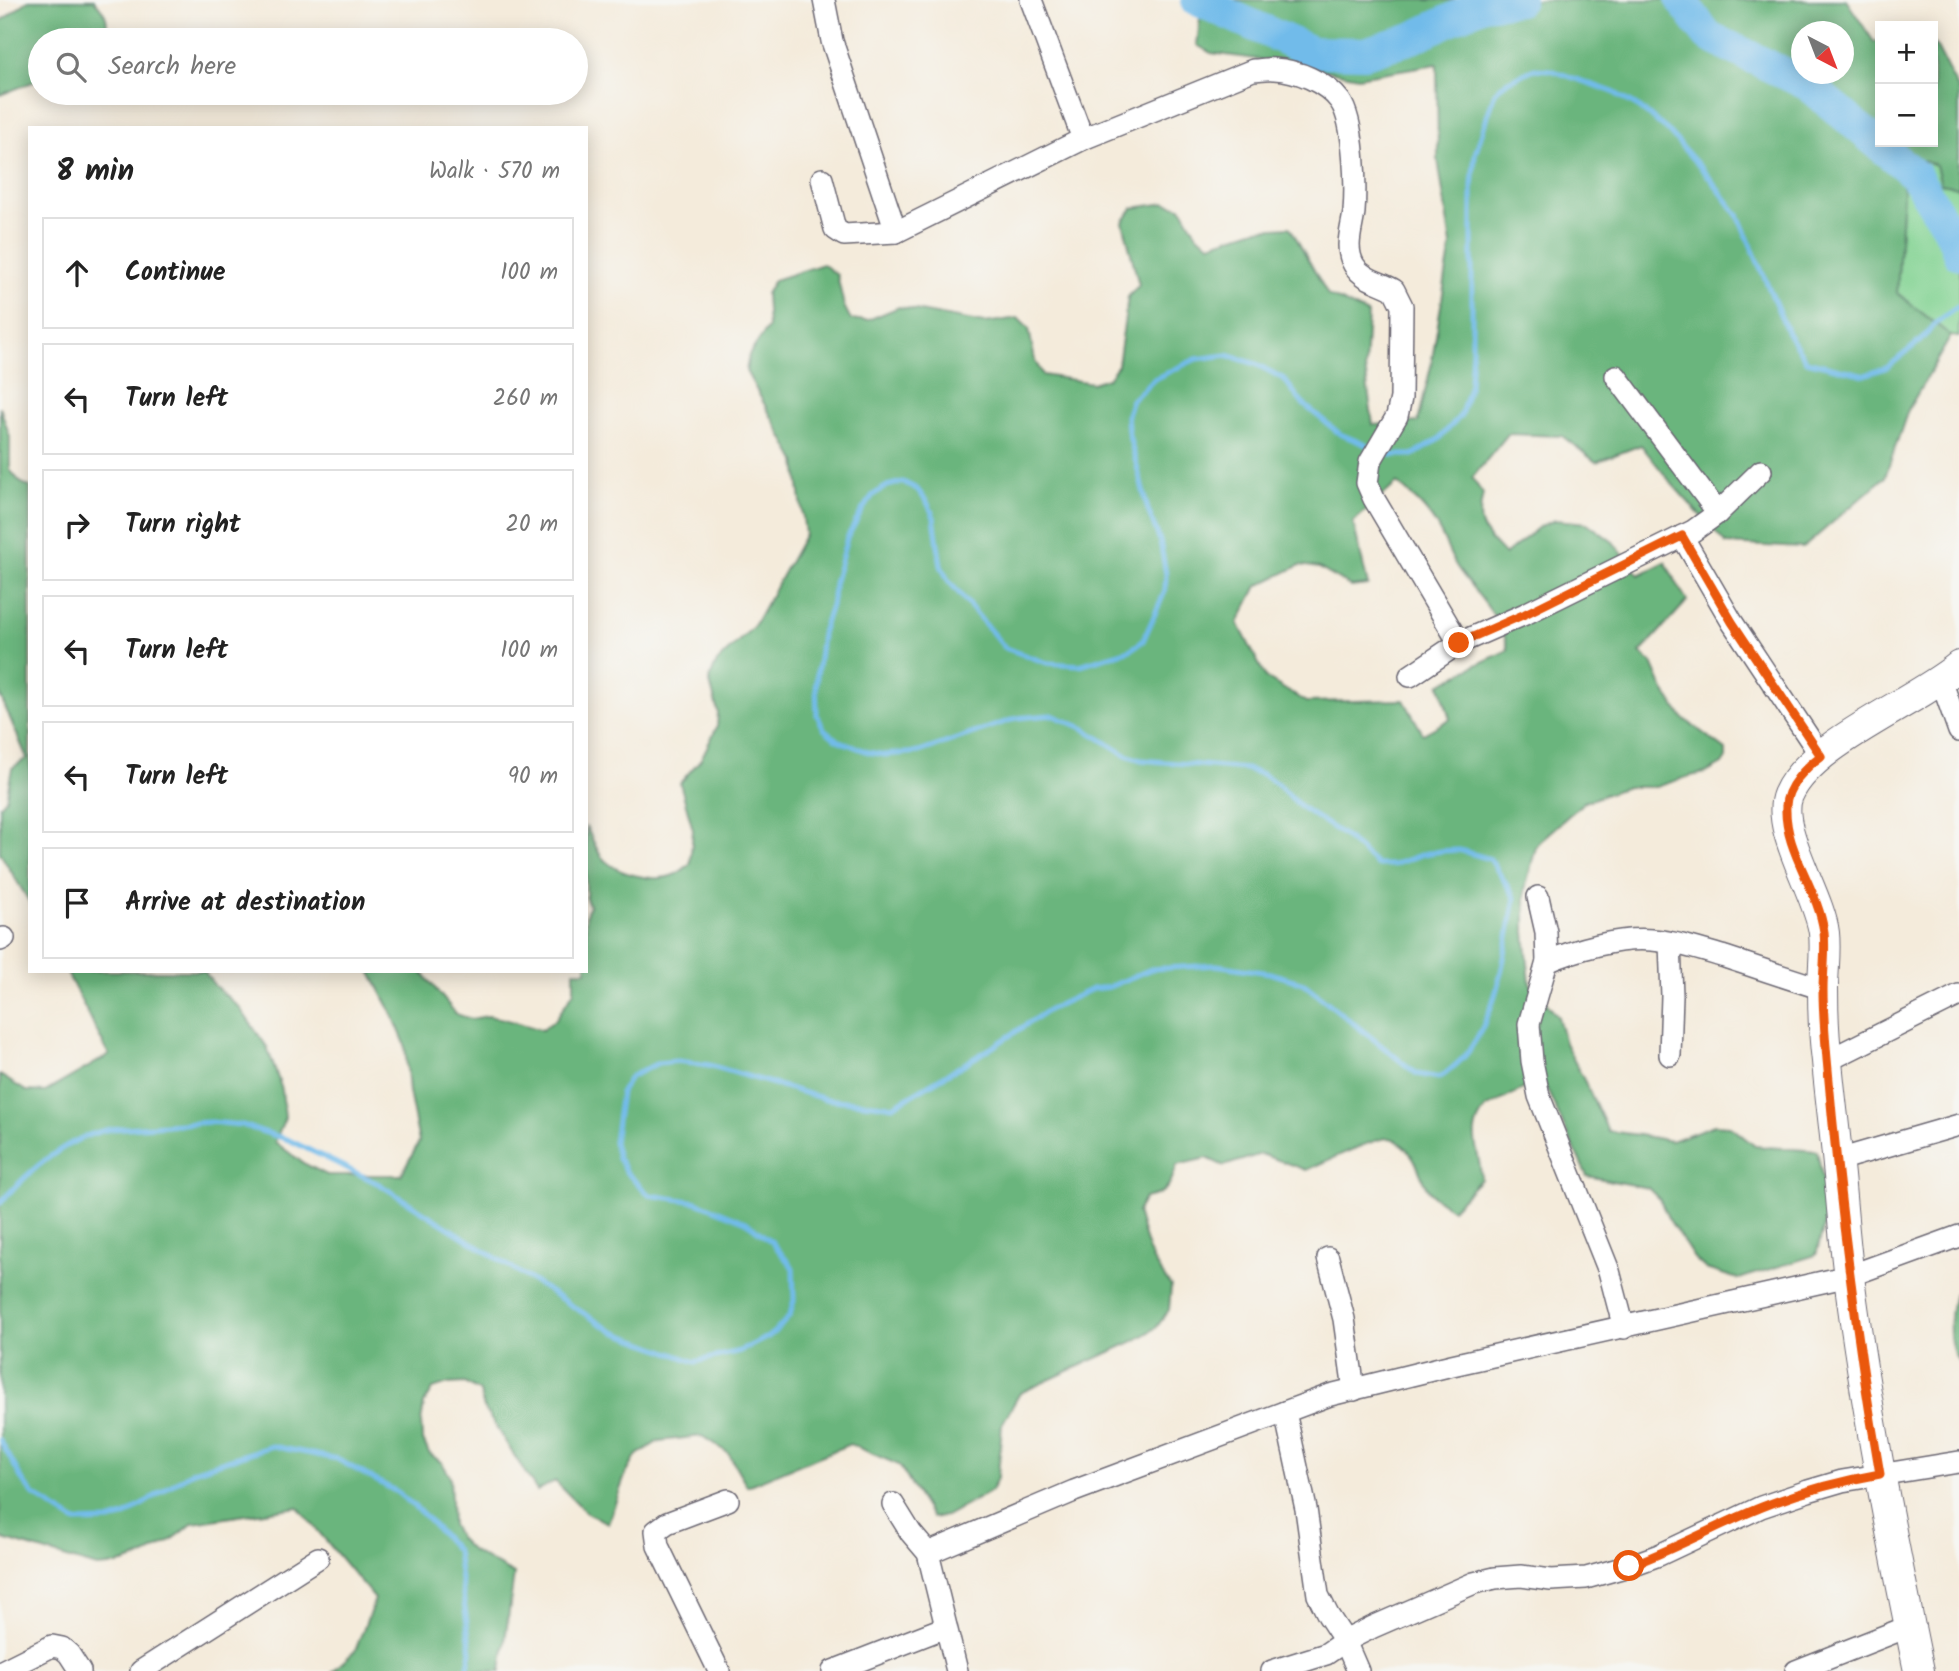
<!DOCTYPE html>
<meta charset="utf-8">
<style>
body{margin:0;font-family:Kalam,sans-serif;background:#f6f6f6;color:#222}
.controls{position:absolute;right:21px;top:21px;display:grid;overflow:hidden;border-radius:0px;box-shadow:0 4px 18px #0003}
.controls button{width:63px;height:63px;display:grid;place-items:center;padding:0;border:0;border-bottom:2px solid #e0e0e0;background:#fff;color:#222;font:35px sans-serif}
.compass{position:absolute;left:1791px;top:21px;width:63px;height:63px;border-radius:50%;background:#fff;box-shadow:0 4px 18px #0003;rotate:138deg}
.stop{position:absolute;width:21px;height:21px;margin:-16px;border:5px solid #ea580c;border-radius:50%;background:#fff}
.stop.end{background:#ea580c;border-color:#fff;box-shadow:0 2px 7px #0008}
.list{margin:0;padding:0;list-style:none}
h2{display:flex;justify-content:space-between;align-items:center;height:91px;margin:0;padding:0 28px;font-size:30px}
h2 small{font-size:23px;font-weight:400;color:#767676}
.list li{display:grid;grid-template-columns:46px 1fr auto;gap:21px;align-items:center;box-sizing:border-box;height:112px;margin:0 14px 14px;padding:0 14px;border:2px solid #e0e0e0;border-radius:0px}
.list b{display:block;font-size:26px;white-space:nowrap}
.list em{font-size:23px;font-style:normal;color:#767676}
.icon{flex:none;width:38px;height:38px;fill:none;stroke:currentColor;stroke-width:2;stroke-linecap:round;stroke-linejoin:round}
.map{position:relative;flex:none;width:1959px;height:1671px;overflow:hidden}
.search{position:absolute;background:#fff;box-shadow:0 4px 18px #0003;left:28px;top:28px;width:560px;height:77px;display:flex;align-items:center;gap:18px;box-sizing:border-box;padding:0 24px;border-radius:38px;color:#767676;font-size:26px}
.panel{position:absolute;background:#fff;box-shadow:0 4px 18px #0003;left:28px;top:126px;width:560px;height:847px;border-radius:0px}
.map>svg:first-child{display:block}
</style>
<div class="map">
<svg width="1959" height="1671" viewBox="0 0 1959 1671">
<rect width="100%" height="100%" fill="#f6f6f2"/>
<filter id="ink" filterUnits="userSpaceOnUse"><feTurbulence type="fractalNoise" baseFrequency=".0143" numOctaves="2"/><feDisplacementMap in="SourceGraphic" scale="14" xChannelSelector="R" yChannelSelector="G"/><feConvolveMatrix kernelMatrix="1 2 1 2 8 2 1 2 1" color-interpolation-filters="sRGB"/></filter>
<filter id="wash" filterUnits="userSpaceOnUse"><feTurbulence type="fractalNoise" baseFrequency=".00686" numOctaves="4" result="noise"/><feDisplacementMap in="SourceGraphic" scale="28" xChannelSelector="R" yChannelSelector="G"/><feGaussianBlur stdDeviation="1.57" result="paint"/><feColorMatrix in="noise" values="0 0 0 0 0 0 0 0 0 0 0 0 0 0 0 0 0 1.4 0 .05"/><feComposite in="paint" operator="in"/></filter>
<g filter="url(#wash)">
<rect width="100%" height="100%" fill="#f4ebdb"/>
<!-- green -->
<path fill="#83d393" stroke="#527a67" stroke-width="2" d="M 1920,160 L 1936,165 L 1941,184 L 1959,187 L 1959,337 L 1951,336 L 1897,293 L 1904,173 Z"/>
<!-- forest -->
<g fill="#6ab57d" stroke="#466c5c" stroke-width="2" fill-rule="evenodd">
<path d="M 29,0 L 94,0 C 107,14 110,21 104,40 L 40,40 L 40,79 L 0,95 L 0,22 Z"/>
<path d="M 1202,0 L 1846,0 L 1874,42 L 1880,41 L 1880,142 L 1933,142 L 1933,44 L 1936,46 L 1959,91 L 1959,187 L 1941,184 L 1936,165 L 1921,160 L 1904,173 L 1897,293 L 1951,336 L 1908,410 L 1885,477 L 1803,548 L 1726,544 L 1673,485 L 1641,445 L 1596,462 L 1562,436 L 1508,434 L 1472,478 L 1483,494 C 1475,528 1483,532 1505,555 L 1540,526 L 1555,520 L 1587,523 L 1613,542 L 1639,575 L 1665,562 L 1687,601 L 1640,653 L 1652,663 L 1664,691 L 1683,718 L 1726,750 L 1726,758 L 1722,764 L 1706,773 L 1690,776 L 1656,787 L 1627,787 L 1584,802 L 1541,840 L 1536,847 L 1525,889 L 1525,932 L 1530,983 L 1558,1017 L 1565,1043 L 1587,1086 L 1608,1131 L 1639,1135 L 1671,1141 L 1714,1125 L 1730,1126 L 1755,1146 L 1817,1151 L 1829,1208 L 1816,1255 L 1738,1279 L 1706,1269 L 1694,1258 L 1668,1218 L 1660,1200 L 1648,1188 L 1587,1176 L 1542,1079 L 1486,1108 C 1464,1134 1481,1150 1481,1179 L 1452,1209 C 1426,1194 1427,1189 1416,1163 C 1412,1154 1399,1138 1388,1138 C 1373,1138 1323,1163 1306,1170 L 1261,1154 L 1224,1166 L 1207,1158 L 1177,1165 C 1171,1185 1167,1194 1145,1198 L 1137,1212 C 1146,1244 1149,1260 1171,1286 L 1169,1310 L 1156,1328 L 1134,1341 L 1020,1393 L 1002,1424 L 998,1476 L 991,1491 L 946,1516 L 932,1518 L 899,1465 L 850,1444 L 747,1486 L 728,1453 L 702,1436 L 659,1441 L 637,1455 L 625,1476 L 608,1523 L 588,1514 L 555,1481 L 537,1491 L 484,1408 L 480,1392 L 465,1383 L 448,1384 L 433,1389 L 424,1404 L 421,1422 L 422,1438 L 429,1453 L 442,1463 L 450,1476 L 452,1525 L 460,1539 L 472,1551 L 514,1574 L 501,1671 L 333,1671 L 355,1651 L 375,1599 L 298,1507 L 193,1523 C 168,1546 132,1566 97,1567 L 0,1538 L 0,1075 L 26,1091 L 45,1092 L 109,1055 L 66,971 L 204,971 L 215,986 L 239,1007 L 267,1047 L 282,1090 L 285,1117 L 275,1142 L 303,1163 L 327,1175 L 401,1175 L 419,1142 L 409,1092 L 405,1044 L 392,1013 L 370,971 L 421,971 L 456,1014 L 471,1019 L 488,1016 L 504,1019 L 542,1030 L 556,1019 L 574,991 L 574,971 L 586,971 L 586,915 L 589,905 L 586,899 L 586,826 C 591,836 595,847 601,856 C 615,874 655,884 676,874 C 681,872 686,867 690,864 L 693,830 L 680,783 L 701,759 L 717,727 L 718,712 L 709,679 L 717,662 L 754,626 L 805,534 L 796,461 L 746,371 L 749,355 L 768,327 L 766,294 L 774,280 L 823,264 L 837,275 L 844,306 L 851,320 L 868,320 L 899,307 L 984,323 L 1018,318 L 1029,329 L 1035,361 L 1043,375 L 1092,383 L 1108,378 L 1118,365 L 1128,297 L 1139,285 L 1123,222 L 1133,208 L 1166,203 L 1181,207 L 1197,235 L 1210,244 L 1256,229 L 1290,227 L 1328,295 L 1368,314 L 1365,368 L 1373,425 L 1418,422 L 1431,366 L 1451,245 L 1438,160 L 1437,64 L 1358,77 L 1293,64 L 1211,53 L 1197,45 ZM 1801,32 L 1843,32 L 1843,74 L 1801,74 ZM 1397,483 C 1414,497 1430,512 1440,532 C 1446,543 1450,556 1457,567 C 1473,591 1504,619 1508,650 L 1474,666 L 1440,685 L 1450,719 L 1423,734 L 1404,700 L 1306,702 L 1266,678 L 1238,623 L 1257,586 L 1300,565 L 1319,568 L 1351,587 L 1368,585 L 1353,522 Z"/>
<path d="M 0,407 L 10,437 L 10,470 L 20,482 L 30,487 L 30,903 L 0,853 L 0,806 L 6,799 L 12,768 L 27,758 L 0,695 Z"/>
<path d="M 1959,1289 L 1959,1362 C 1946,1346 1949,1311 1954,1293 Z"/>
</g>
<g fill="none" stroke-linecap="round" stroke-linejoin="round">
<!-- stream -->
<g stroke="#71bbea" stroke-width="5">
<path d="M 1380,451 L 1391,455 L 1413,455 L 1439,439 L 1461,415 L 1470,384 L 1472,350 L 1472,186 L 1475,154 L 1495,92 L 1506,82 L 1534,69 L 1551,70 L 1613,92 L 1640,108 L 1667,130 L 1709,177 L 1738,215 L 1788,333 L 1806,361 L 1865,375 L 1888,367 L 1920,341 L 1938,321 L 1959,306"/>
<path d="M 0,1203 C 30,1170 66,1137 111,1129 L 210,1122 L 242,1125 L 289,1140 L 379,1184 L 612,1331 L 695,1362 L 740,1351 L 768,1337 L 780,1327 L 790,1315 L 794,1300 L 793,1268 L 772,1242 L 746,1222 L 697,1202 L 649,1195 L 626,1172 L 618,1158 L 614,1142 L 621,1092 L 630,1077 L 658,1063 L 677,1061 L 709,1065 L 825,1099 L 893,1106 L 993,1047 L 1048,1010 L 1092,989 L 1109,987 L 1151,969 L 1216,965 L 1270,973 L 1303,983 L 1417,1074 L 1440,1078 C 1449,1070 1461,1062 1468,1052 C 1500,1007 1505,951 1515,898 L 1490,859 L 1459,850 L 1441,851 L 1423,854 L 1393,865 L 1377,865 L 1343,835 L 1301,807 L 1276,783 L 1262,774 L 1246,769 L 1141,760 L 1126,755 L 1083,728 L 1052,715 L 1017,718 L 919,752 L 885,755 L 868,752 L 837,740 L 824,729 L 817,715 L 816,682 L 820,651 L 822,633 L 833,599 L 834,584 L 847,538 L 863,509 L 873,495 L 887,486 L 903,482 L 917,489 L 927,502 L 934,517 L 941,566 L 948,580 L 1005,648 L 1047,663 L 1080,665 L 1130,650 L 1143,641 L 1165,591 L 1166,574 L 1160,541 L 1148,510 L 1128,431 L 1127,414 L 1132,400 L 1154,379 L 1196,359 L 1227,355 L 1256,364 L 1284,379 L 1302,403 L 1340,434 L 1371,447"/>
<path d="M 0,1440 L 24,1483 L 34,1495 L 76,1522 L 109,1521 L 125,1516 L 193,1471 L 272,1446 L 337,1459 L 397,1492 L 423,1514 L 457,1551 L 471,1652 L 467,1671"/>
</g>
<!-- river -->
<g stroke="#71bbea" stroke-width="32">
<path d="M 1197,0 L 1312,52 L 1365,53 L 1412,38 L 1483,4 L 1519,0"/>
<path d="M 1681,0 L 1708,36 L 1808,85 L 1915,175 L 1951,233 L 1959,254"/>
</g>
</g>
</g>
<g filter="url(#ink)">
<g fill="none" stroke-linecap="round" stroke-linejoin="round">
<defs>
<g id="minor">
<path d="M 824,0 L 832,41 L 896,232"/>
<path d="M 1031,0 L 1083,139 L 1253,70 C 1260,70 1267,68 1274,69 C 1297,70 1326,82 1340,101 C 1355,122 1356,187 1354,212 C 1352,229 1344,248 1354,265 C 1363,280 1381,282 1394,290 L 1402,306 L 1401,398 L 1397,416 L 1370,462 L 1367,483 L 1374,499 L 1459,643"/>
<path d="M 822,179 L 835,229 L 844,235 L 896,232 L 1083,139"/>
<path d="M 1616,376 L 1718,513"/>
<path d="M 1682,536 L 1732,622 L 1821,756"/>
<path d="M 1410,676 L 1459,643 L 1525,614 L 1693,531 L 1718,513 L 1761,471"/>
<path d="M 1941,680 L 1959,731"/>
<path d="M 1538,897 L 1546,932 L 1547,962 L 1529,1024 L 1532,1061 L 1539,1096 L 1609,1271 L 1624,1328"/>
<path d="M 0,940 L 4,938"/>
<path d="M 1547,962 C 1576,949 1620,937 1652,940 C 1677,942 1701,950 1725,957 C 1758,968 1790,979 1823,989"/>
<path d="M 1670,1055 L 1672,996 L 1670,943"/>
<path d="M 1827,1061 L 1959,995"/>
<path d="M 1838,1160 L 1959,1125"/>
<path d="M 1328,1258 L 1344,1319 L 1354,1390"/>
<path d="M 1285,1412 L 1306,1509 L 1318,1595 L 1328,1615 L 1345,1641 L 1358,1671"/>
<path d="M 893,1504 L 911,1533 L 928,1553 L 957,1671"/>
<path d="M 928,1553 L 1074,1491 L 1330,1395 L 1452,1365 L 1849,1276 L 1959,1236"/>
<path d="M 2,1671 L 52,1646 L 62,1648 L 69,1654 L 80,1671"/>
<path d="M 141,1671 L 318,1558"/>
<path d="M 719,1671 L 658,1546 L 656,1531 L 667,1523 L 728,1500"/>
<path d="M 833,1671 L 946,1627"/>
<path d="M 1272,1671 L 1326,1654 L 1345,1641 L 1373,1627 L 1474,1583 L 1495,1578 L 1521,1576 L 1551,1580 L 1586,1578 L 1629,1566 L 1659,1555 L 1761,1507 L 1808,1491 L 1842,1481 L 1959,1462"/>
<path d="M 1796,1671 L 1910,1626"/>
</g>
<path id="secondary" d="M 1919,1671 C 1892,1540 1866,1409 1849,1277 C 1844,1240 1842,1203 1838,1166 C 1835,1131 1830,1096 1827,1061 C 1824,1037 1823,1013 1823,989 C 1823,970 1826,952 1824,933 C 1820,896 1774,828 1788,795 C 1810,743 1914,704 1959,666"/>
</defs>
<!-- minor casing -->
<use href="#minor" stroke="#6c6873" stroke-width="24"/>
<!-- secondary casing -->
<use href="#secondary" stroke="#6c6873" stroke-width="32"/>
<!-- minor -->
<use href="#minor" stroke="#fff" stroke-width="21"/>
<!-- secondary -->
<use href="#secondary" stroke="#fff" stroke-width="30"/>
</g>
</g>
<g fill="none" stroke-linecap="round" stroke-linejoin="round" filter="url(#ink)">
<!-- route -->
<path stroke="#ea580c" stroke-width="9" d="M 1459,643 L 1525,614 L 1682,536 L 1732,622 L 1821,756 C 1806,767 1786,787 1786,806 C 1784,851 1818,888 1824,932 C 1826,951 1823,971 1823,990 C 1823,1013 1825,1036 1827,1059 C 1839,1198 1856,1337 1880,1474 C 1840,1481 1800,1492 1762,1507 C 1717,1525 1675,1549 1629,1566"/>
</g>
</svg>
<div class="controls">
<button>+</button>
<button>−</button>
</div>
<svg class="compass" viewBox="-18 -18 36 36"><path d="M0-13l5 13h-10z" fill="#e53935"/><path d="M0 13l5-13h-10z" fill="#767676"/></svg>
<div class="stop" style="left:1629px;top:1566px"></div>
<div class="stop end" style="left:1459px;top:643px"></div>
<div class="search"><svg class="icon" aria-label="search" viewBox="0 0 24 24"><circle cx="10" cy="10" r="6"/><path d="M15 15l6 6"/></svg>Search here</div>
<section class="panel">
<h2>8 min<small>Walk · 570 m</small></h2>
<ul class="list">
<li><svg class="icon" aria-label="ahead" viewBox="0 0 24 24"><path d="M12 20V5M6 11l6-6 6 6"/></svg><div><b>Continue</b></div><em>100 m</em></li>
<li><svg class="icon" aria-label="left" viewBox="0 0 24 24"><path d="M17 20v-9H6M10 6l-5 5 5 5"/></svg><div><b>Turn left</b></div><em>260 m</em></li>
<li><svg class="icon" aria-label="right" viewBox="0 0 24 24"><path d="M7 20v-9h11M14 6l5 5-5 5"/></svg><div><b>Turn right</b></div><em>20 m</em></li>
<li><svg class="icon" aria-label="left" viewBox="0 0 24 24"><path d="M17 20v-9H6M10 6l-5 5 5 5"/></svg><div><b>Turn left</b></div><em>100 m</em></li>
<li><svg class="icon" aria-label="left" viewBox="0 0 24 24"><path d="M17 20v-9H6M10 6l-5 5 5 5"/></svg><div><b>Turn left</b></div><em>90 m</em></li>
<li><svg class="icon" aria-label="arrive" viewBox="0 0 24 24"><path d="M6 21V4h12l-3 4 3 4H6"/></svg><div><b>Arrive at destination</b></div></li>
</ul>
</section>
</div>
